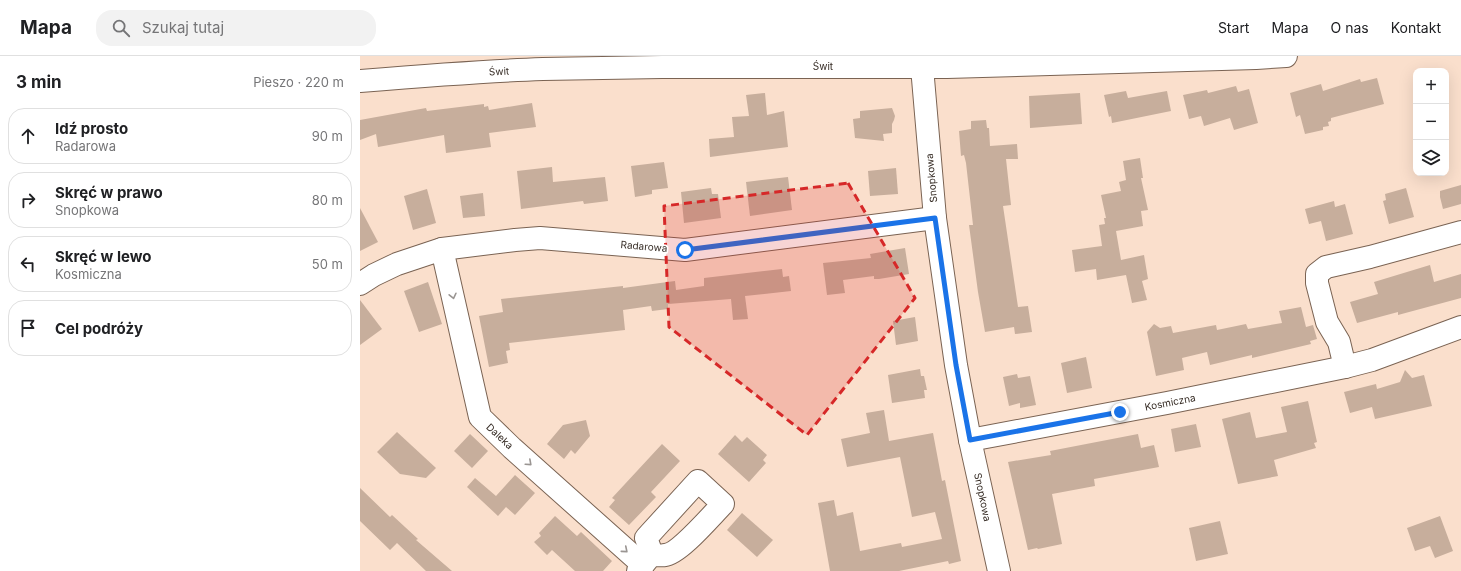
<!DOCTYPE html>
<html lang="pl">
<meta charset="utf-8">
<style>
body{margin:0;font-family:Inter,sans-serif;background:#f2f2f2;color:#202124}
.controls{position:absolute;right:12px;top:12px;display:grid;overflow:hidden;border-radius:8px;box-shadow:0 4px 16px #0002}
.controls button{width:36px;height:36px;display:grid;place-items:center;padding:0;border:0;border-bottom:1px solid #e0e0e0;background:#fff;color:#202124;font:20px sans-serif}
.stop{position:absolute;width:12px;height:12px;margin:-9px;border:3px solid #1a73e8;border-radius:50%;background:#fff}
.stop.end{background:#1a73e8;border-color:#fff;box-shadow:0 1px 4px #0008}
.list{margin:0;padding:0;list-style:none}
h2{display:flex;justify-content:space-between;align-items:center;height:52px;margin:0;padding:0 16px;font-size:17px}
h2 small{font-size:13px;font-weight:400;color:#757577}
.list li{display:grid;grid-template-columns:26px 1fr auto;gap:12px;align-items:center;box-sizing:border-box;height:56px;margin:0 8px 8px;padding:0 8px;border:1px solid #e0e0e0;border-radius:16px}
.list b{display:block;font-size:15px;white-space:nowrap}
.list p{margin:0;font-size:13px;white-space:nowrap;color:#757577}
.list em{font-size:13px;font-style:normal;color:#757577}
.icon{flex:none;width:22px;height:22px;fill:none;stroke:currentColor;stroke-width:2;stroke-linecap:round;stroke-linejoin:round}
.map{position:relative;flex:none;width:1101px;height:515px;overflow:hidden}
header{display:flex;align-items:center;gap:24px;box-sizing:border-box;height:56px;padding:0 20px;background:#fff;border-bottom:1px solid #e0e0e0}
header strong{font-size:19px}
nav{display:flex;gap:22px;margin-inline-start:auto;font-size:14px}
.search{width:280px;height:36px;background:#f2f2f2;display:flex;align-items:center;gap:10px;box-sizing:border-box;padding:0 14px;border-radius:16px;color:#757577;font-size:15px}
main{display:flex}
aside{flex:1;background:#fff}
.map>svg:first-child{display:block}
</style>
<header>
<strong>Mapa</strong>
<div class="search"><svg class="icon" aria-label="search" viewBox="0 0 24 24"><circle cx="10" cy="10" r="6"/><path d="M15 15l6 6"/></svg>Szukaj tutaj</div>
<nav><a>Start</a><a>Mapa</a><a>O nas</a><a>Kontakt</a></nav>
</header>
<main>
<aside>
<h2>3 min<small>Pieszo · 220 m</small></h2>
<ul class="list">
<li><svg class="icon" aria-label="ahead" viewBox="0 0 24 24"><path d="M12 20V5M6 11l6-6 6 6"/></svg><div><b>Idź prosto</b><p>Radarowa</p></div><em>90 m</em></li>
<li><svg class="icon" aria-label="right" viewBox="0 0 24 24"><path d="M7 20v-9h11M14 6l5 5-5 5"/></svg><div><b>Skręć w prawo</b><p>Snopkowa</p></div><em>80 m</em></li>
<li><svg class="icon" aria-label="left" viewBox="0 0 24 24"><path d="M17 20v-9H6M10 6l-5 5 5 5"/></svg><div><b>Skręć w lewo</b><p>Kosmiczna</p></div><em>50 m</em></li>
<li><svg class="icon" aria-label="arrive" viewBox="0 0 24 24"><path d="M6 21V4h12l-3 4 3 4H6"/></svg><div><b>Cel podróży</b></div></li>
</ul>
</aside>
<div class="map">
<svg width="1101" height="515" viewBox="0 0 1101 515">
<rect width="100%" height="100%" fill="#fadfcc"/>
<!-- building -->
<g fill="#c7ae9c">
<path d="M 1017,22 L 1024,48 L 971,62 L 971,65 L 968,66 L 969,70 L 963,71 L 963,74 L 945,78 L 940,59 L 936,61 L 930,37 L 961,28 L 963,35 L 1000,23 L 1001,26 Z"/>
<path d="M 876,30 L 878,36 L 889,33 L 898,67 L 874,74 L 870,62 L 844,70 L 841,60 L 829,63 L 823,39 L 847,34 L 848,37 Z"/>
<path d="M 766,35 L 768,42 L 807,35 L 811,55 L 752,67 L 751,60 L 749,61 L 744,39 Z"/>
<path d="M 405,37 L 407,59 L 424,55 L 428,91 L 350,101 L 349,83 L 374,81 L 372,61 L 389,60 L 386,39 Z"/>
<path d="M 720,37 L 722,68 L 670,72 L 669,40 Z"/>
<path d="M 172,47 L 176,71 L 129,77 L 131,91 L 86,97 L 84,79 L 18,91 L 16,78 L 0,84 L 0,64 L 66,52 L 67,55 L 124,48 L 124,51 L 128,50 L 129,54 Z"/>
<path d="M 532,52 L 535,60 L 534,64 L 532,68 L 532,77 L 523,78 L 524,85 L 495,82 L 493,63 L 500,62 L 500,55 Z"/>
<path d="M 626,64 L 627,72 L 629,72 L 630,90 L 657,88 L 658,103 L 646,103 L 651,149 L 643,150 L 658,251 L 668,250 L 672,276 L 655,278 L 654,271 L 625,276 L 618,236 L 609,169 L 613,169 L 606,107 L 604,99 L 601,100 L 599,75 L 611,73 L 611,65 Z"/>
<path d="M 780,102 L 783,122 L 781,122 L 788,154 L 781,155 L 783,170 L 756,175 L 761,204 L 784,199 L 788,223 L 782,225 L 787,244 L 772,247 L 766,219 L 737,224 L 736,213 L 715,216 L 712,194 L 742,190 L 739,169 L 745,168 L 744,162 L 746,162 L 741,139 L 761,135 L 759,126 L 766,124 L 763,105 Z"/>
<path d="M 304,106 L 308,132 L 292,134 L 292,138 L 275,141 L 271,110 Z"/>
<path d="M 192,111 L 193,126 L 245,121 L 248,145 L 224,148 L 223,145 L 161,153 L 157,115 Z"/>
<path d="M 536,112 L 538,138 L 510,140 L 508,115 Z"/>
<path d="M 428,121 L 432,154 L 390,160 L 386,126 Z"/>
<path d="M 1101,129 L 1101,148 L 1083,153 L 1080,141 L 1080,135 Z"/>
<path d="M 351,132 L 352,138 L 358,138 L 361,162 L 324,167 L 321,136 Z"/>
<path d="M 1046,132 L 1054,161 L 1029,168 L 1023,145 L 1026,144 L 1025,138 Z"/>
<path d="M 67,133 L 76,167 L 53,174 L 44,140 Z"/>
<path d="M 123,137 L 125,160 L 103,162 L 100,140 Z"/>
<path d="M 974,145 L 975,151 L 985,148 L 993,178 L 966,185 L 961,165 L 949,168 L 945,153 Z"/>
<path d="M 0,152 L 18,186 L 0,195 Z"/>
<path d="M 545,192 L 549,218 L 519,223 L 514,223 L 514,220 L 483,224 L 485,237 L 467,239 L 463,207 L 511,202 L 510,198 Z"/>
<path d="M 1070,209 L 1074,226 L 1101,218 L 1101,242 L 1038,259 L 1038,256 L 997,267 L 990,246 L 1018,238 L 1014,226 Z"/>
<path d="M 422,213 L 423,221 L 429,220 L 431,235 L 385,240 L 388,263 L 373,264 L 371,243 L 308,248 L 308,253 L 292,255 L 291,250 L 263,254 L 265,274 L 149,287 L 150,294 L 146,295 L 148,307 L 129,311 L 119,260 L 143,256 L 141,243 L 263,230 L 263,232 L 315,225 L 316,234 L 344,230 L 344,222 Z"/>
<path d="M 68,226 L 82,268 L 59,276 L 44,235 Z"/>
<path d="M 0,244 L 22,273 L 0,289 Z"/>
<path d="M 941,251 L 946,271 L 953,269 L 957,283 L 950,285 L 951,288 L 892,302 L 892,299 L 850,309 L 847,296 L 822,302 L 824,314 L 796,320 L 787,276 L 794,268 L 800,272 L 811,270 L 813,277 L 856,269 L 857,274 L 886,268 L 888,273 L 922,267 L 919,255 Z"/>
<path d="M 555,261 L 558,285 L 536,289 L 533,265 Z"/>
<path d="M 726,301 L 732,332 L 707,337 L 701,307 Z"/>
<path d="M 560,313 L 561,320 L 564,320 L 567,334 L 564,334 L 565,342 L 532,347 L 528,319 Z"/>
<path d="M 1045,314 L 1052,322 L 1064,319 L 1072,350 L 1015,363 L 1012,351 L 990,357 L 984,336 L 1016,328 L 1017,333 L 1040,326 Z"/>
<path d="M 657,318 L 658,322 L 670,320 L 676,349 L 660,352 L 660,347 L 649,350 L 643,321 Z"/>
<path d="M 948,345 L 957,386 L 954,387 L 956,392 L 914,404 L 918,420 L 878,428 L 862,363 L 890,356 L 896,382 L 927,376 L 921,351 Z"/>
<path d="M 524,354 L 529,385 L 573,377 L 582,425 L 585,424 L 601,505 L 589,508 L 588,505 L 539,515 L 470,515 L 458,447 L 474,444 L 477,460 L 493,456 L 500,495 L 541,487 L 542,491 L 582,483 L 575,456 L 552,461 L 540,401 L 487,411 L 481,383 L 510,377 L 506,357 Z"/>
<path d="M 226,364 L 230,380 L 215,398 L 211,394 L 204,403 L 187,388 L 203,369 Z"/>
<path d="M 836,368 L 841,391 L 815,396 L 811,373 Z"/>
<path d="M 37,376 L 76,412 L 66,422 L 40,418 L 17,396 Z"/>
<path d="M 110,378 L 128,395 L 112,412 L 94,395 Z"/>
<path d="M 778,378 L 781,392 L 794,389 L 799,411 L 734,423 L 735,430 L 692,438 L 702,488 L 678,493 L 677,492 L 668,494 L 648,406 L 691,399 L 690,395 Z"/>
<path d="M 375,379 L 382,386 L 387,381 L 407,399 L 403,404 L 406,407 L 389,426 L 358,398 Z"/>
<path d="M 302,388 L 320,405 L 291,436 L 296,441 L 269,469 L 249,451 L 255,444 L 252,442 Z"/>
<path d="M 155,419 L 175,437 L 155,459 L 146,451 L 138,460 L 107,431 L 115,422 L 136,440 Z"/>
<path d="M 0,432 L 30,461 L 32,459 L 58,483 L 56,484 L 92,515 L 66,515 L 37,487 L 30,494 L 0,465 Z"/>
<path d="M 382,457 L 413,484 L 397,501 L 367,474 Z"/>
<path d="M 195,460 L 217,480 L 221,476 L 252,505 L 243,515 L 215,515 L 192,494 L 187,499 L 174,486 L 181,480 L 179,477 Z"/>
<path d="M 1080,460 L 1093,495 L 1075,502 L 1070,490 L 1055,495 L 1047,472 Z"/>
<path d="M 860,465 L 868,498 L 836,505 L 829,472 Z"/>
</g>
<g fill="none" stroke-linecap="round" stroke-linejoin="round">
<defs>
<g id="minor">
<path d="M 562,11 L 575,162 L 596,309 L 610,384 L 639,515"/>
<path d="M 0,25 C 61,20 122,15 183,13 C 223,12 263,12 302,11 L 587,11 L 896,2 L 926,0"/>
<path d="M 82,193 L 120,361 L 152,392 L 283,509"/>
<path d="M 0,228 L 14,219 L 37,208 L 82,193 L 155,184 L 180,182 L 325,194 L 575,162"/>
<path d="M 985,311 L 979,286 L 967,266 L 957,227 L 957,218 L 966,211 L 1010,201 L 1101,176"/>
<path d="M 610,384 L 807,347 L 985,311 L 1012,304 L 1101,271"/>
<path d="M 278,515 L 292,498 C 296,499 301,500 305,499 C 319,498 352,459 363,448 L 338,425 L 286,482 L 292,498"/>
</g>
</defs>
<!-- minor casing -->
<use href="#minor" stroke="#7a6353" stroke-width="24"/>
<!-- minor -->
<use href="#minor" stroke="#fff" stroke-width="22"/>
</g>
<!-- one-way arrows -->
<defs><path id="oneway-chevron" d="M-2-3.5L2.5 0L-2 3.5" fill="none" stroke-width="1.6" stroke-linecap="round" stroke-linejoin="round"/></defs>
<g stroke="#9a9592">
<use href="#oneway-chevron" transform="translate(93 240) rotate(77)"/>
<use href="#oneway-chevron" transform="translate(169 407) rotate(42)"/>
<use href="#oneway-chevron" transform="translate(265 494) rotate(40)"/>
</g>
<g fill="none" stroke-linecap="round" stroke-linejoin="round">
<!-- route -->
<path stroke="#1a73e8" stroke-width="5" d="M 325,194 L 575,162 L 596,309 L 610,384 L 760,356"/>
</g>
<!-- marked area -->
<path fill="#d62828" fill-opacity="0.2" stroke="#d62828" stroke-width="3" stroke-dasharray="8 5" stroke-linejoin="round" d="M 488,127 L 555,242 L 447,379 L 309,271 L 304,150 Z"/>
<g text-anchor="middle" stroke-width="3.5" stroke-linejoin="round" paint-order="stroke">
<!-- street labels -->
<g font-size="10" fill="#352b24" stroke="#fff">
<text x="463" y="14">Świt</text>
<text transform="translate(139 15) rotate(-3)" y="4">Świt</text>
<text transform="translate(571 122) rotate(-95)" y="4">Snopkowa</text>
<text transform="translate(284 190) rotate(5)" y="4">Radarowa</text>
<text transform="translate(810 346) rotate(-11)" y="4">Kosmiczna</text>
<text transform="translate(140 380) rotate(43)" y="4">Daleka</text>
<text transform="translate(623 441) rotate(78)" y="4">Snopkowa</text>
</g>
</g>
</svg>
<div class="controls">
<button>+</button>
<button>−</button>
<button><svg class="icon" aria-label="layers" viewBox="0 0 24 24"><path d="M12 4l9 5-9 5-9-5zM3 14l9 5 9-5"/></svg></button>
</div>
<div class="stop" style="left:325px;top:194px"></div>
<div class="stop end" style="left:760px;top:356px"></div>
</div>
</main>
